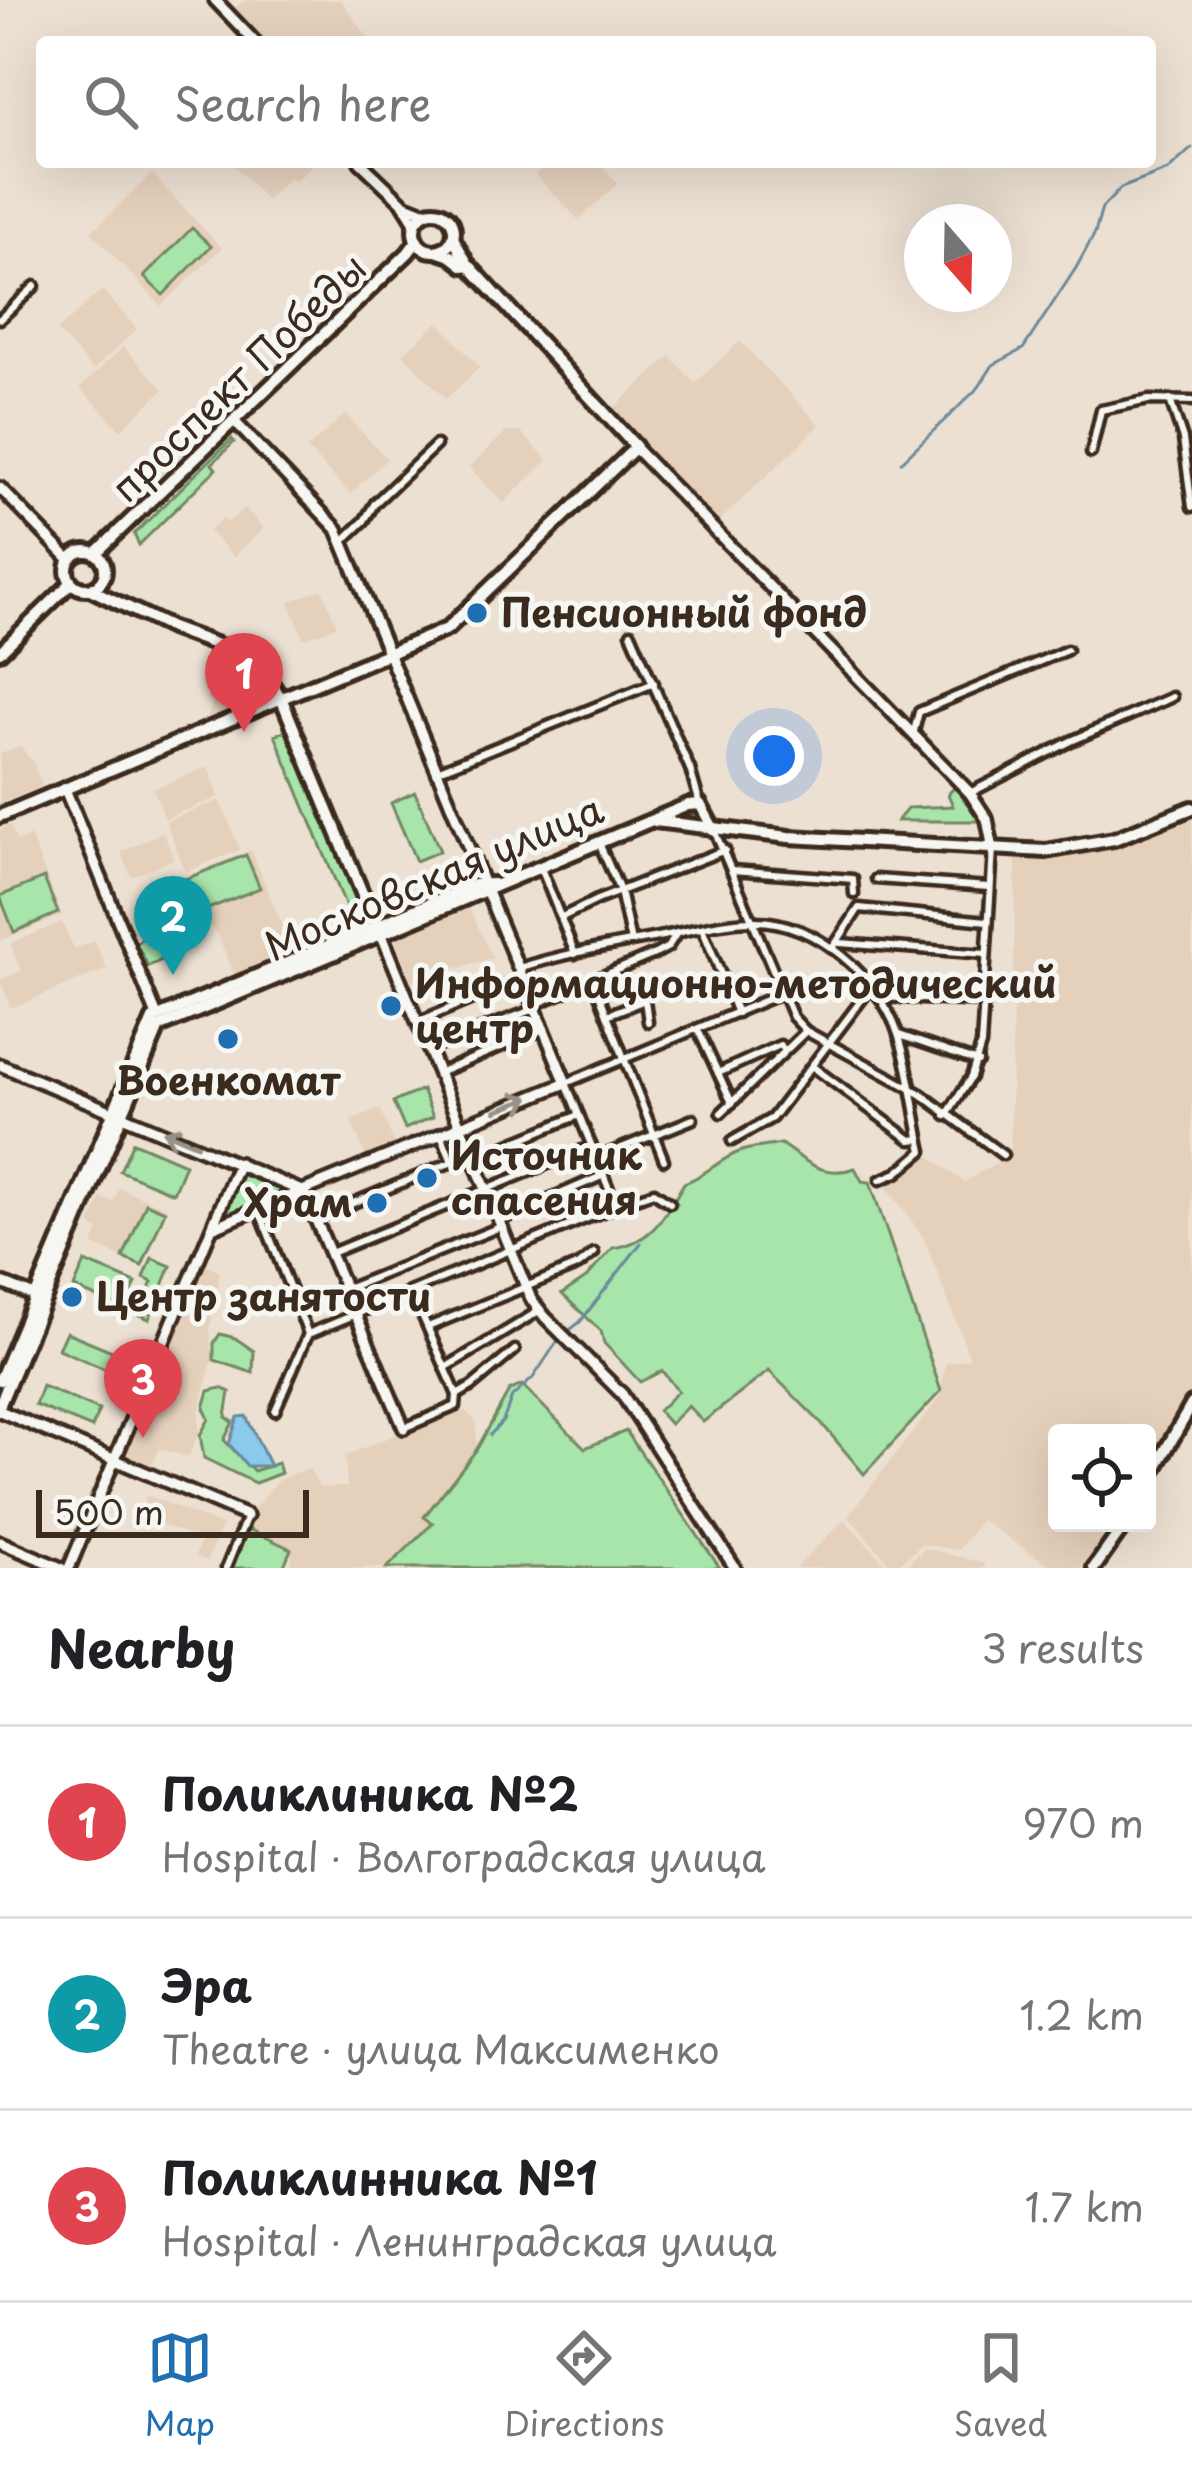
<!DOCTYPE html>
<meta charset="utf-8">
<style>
body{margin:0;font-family:"Playpen Sans",sans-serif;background:#f2f2f2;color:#202124}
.controls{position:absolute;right:36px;bottom:36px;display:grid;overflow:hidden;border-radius:12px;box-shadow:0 12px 48px #0002}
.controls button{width:108px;height:108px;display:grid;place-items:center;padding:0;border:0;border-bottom:3px solid #e0e0e0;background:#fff;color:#202124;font:60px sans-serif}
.compass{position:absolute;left:904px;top:204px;width:108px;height:108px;border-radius:50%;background:#fff;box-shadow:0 12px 48px #0002;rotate:160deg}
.scale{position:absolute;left:36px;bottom:30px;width:273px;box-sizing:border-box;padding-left:12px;border:6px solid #3b2a1e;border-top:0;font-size:33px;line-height:42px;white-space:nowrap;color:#3b2a1e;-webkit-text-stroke:9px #f6f6f2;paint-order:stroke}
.you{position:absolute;left:774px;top:756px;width:42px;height:42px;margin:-30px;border:9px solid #fff;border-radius:50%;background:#1a73e8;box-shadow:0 0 0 18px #1a73e833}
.badge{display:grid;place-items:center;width:78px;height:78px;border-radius:50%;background:#1f6fb2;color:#fff;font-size:39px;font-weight:700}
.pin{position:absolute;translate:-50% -99px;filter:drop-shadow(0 3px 6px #0008)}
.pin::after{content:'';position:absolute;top:63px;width:42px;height:36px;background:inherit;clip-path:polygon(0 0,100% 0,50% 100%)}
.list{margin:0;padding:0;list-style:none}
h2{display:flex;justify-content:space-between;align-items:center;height:156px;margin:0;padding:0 48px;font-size:51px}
h2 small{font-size:39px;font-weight:400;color:#757577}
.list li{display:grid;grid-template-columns:78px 1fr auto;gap:36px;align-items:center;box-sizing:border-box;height:192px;padding:0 48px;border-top:3px solid #e0e0e0}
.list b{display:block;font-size:45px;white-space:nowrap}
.list p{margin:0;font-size:39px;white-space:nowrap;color:#757577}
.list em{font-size:39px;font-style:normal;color:#757577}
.icon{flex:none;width:66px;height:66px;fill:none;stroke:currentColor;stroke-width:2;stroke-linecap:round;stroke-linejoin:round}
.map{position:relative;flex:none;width:1192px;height:1568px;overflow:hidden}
.search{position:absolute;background:#fff;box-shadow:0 12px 48px #0002;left:36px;right:36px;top:36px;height:132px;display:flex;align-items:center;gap:30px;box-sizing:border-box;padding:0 42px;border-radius:12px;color:#757577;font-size:45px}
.sheet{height:732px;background:#fff}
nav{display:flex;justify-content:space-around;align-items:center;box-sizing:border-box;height:168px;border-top:3px solid #e0e0e0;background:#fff;font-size:33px;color:#757577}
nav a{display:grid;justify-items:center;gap:6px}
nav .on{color:#1f6fb2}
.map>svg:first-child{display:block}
</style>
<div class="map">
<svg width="1192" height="1568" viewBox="0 0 1192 1568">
<rect width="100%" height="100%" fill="#ece0d2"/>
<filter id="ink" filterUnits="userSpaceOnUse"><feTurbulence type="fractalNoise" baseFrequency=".00833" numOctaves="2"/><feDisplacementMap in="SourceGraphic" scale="24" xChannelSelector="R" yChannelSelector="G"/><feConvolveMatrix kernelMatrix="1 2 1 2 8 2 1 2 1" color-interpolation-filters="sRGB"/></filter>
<g filter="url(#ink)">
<!-- built -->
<g fill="#e5d0bb">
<path d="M 246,0 L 341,0 L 371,42 L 261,42 L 233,9 Z"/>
<path d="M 230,162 L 311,162 L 313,164 L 294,182 L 290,178 L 266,200 Z"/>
<path d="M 548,162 L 598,162 L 618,183 L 579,220 L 535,175 Z"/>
<path d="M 152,174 L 222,248 L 161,306 L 91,232 Z"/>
<path d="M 102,290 L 137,329 L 93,370 L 57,331 Z"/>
<path d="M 438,322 L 480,367 L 446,399 L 403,354 Z"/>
<path d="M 740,341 L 820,425 L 717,523 L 644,447 L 614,408 L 670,356 L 695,383 Z"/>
<path d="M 123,347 L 164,389 L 121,430 L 80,388 Z"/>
<path d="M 345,414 L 387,459 L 350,494 L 307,449 Z"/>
<path d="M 520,431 L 548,460 L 503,503 L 469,467 L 505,433 Z"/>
<path d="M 244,508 L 264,528 L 234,557 L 209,531 L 222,518 L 228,522 Z"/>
<path d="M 322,589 L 337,626 L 304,639 L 289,602 Z"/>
<path d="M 220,649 L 254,662 L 277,694 L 207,723 L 212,702 L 208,700 L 212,657 Z"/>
<path d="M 20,746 L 33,762 L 42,786 L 0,804 L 0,754 Z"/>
<path d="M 208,767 L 219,797 L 165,818 L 153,789 Z"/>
<path d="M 220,800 L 240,850 L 185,872 L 166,821 Z"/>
<path d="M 1192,812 L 1192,1393 L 1147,1472 L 1147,1433 L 1057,1433 L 1057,1523 L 1117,1523 L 1086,1568 L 1054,1568 L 981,1520 L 958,1550 L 922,1544 L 894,1568 L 848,1516 L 940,1397 L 946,1363 L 970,1358 L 924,1238 L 883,1182 L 925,1153 L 964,1182 L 1010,1155 L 1016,854 L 1085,849 Z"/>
<path d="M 10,825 L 17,841 L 30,836 L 62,915 L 0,941 L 0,830 Z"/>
<path d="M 163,832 L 174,859 L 131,877 L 121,852 Z"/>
<path d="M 251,850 L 293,952 L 235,976 L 218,936 L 209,924 L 187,920 L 179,912 L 168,884 Z"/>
<path d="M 468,906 L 493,958 L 412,981 L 395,937 Z"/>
<path d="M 62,922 L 74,949 L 95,941 L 107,969 L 11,1008 L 0,980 L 21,971 L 10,944 Z"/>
<path d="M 380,1109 L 395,1145 L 366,1157 L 351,1121 Z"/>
<path d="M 119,1188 L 167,1208 L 143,1267 L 93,1245 L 99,1230 L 90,1225 L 101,1198 L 113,1202 Z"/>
<path d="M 206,1264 L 220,1272 L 210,1327 L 212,1361 L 199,1412 L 199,1433 L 188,1457 L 159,1449 L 151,1468 L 123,1456 Z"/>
<path d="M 450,1411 L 465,1411 L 476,1421 L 477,1449 L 424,1517 L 434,1523 L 387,1568 L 292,1568 L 291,1549 L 246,1528 L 256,1506 L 278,1481 L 293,1473 L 310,1469 L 319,1487 L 347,1487 L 345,1456 Z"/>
<path d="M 147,1495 L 222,1526 L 207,1561 L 195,1556 L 201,1540 L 138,1515 Z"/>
<path d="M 845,1520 L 889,1568 L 795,1568 L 844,1520 Z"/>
<path d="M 925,1548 L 982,1563 L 986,1568 L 903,1568 Z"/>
</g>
<!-- green -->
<g fill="#a8e5ab" stroke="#728864" stroke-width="3">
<path d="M 192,228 L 211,246 L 163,295 L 144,277 Z"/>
<path d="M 232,439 L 234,442 L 212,464 L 216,469 L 139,545 L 134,534 Z"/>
<path d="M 292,727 L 371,919 L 354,926 L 275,735 Z"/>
<path d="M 955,787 L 980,821 L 897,821 L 908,808 L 953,806 L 948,794 Z"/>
<path d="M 415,792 L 440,851 L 416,861 L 391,803 Z"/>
<path d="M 246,855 L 260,888 L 188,917 L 175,883 Z"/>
<path d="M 44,878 L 58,913 L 14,932 L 0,896 Z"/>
<path d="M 165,918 L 179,953 L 148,966 L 136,943 L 150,932 L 150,925 Z"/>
<path d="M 422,1090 L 433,1117 L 405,1129 L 393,1102 Z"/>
<path d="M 133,1142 L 185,1164 L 173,1193 L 120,1171 Z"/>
<path d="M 781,1144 C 806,1161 822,1179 855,1168 L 862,1181 L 870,1182 L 941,1391 L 864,1474 L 823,1425 L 769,1371 L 703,1422 L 688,1406 L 670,1424 L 658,1411 L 678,1391 L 662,1371 L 640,1382 L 604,1343 L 601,1331 L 562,1294 L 586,1278 L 613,1248 C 654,1242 664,1216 684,1183 C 705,1176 718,1160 739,1152 C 751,1147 767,1147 781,1144 Z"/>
<path d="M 244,1168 L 289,1187 L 293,1193 L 225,1218 Z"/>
<path d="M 146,1203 L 165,1211 L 142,1266 L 123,1258 Z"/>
<path d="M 152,1258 L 171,1266 L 149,1319 L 130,1311 L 136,1297 L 144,1300 L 152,1282 L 144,1278 Z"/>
<path d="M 85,1262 L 136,1283 L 125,1309 L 74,1288 Z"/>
<path d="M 66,1332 L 122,1355 L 114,1373 L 58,1349 Z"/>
<path d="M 220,1334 L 235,1338 L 254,1351 L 253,1373 L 214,1360 L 214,1343 Z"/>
<path d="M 522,1385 L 585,1448 L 626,1431 L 720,1568 L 387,1568 L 433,1523 L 424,1517 L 477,1449 L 509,1391 Z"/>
<path d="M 42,1386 L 99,1410 L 92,1428 L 35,1405 Z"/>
<path d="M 221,1388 L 230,1392 L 226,1417 L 233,1422 L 224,1440 L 254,1471 L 278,1463 L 281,1473 L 255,1483 L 204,1458 L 200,1435 L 209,1419 L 204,1408 L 209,1391 Z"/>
<path d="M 246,1528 L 291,1549 L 283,1568 L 229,1568 Z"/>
</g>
<!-- water -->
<path fill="#8bcaec" stroke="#6b8a9a" stroke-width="3" d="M 246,1416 L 270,1466 L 247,1466 L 229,1444 L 238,1417 Z"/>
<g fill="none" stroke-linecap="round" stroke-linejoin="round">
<!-- stream -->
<g stroke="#6b8a9a" stroke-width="3">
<path d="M 901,462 L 979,387 L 993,365 L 1023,349 L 1076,268 L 1095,233 L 1102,208 L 1121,188 L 1168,170 L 1192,148"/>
<path d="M 566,1333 L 580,1322 L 641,1243"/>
<path d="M 490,1435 L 503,1421 L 512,1397 L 533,1378 L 559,1339"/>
</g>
<defs>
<g id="minor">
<path d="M 0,319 L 35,286"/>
<path d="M 1170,400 L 1183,439 L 1192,507"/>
<path d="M 1091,453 L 1101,410 L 1149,400 L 1192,401"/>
<path d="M 343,541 L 364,521 L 375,503 L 436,445"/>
<path d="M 631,633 L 690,769 L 700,804"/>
<path d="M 913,735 L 919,712 L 1067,650"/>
<path d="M 437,771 L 654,683"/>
<path d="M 970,793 L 1071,741 L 1172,697"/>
<path d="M 714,830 L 793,1017 L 806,1031 L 921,1094 L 1003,1155"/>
<path d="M 599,843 L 620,891 L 631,942"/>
<path d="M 541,868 L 575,954"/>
<path d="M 732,870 L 853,879 L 854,894"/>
<path d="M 876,879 L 989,887"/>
<path d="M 562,917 L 597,900 L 725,850"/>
<path d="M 702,928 L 737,1013"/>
<path d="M 840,943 L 986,954"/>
<path d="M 832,949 L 859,908 L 987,921"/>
<path d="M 519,968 C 565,953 615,945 663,936 C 692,930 724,921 754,921 C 816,920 879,978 898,1034 C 911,1071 914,1113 923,1151 L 897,1173 L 880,1180"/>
<path d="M 593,979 L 664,1160"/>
<path d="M 879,997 L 984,1002"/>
<path d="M 534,1005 L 657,953 L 668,947 L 677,933"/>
<path d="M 607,1015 L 645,1000 L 648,1022"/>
<path d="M 417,1022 L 523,978"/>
<path d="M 698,1030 L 732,1103"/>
<path d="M 899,1035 L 978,1062"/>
<path d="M 428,1049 L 535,1009"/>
<path d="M 813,1067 L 911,1140 L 920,1139"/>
<path d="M 438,1073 L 544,1029"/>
<path d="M 718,1073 L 780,1045 L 784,1049"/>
<path d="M 721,1113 L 806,1031"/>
<path d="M 946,1116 L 971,1077 L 981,1045 L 993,849"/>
<path d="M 732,1141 L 772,1118 L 872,986"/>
<path d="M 597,1158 L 693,1119"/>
<path d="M 473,1159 L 579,1115"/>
<path d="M 616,1206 L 566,1083 L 783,993"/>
<path d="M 259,1210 L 308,1334"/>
<path d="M 317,1218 L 452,1162 L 441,1134"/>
<path d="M 498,1221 L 604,1175"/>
<path d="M 331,1253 L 592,1146"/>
<path d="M 346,1289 L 500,1227"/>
<path d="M 428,1327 L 579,1265 L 594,1253"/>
<path d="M 445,1368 L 539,1311"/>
<path d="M 457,1395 L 472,1386 L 515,1350"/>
<path d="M 275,1411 L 308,1334 L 636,1198 L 654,1192 L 670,1203"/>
<path d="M 404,1428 L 456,1406 L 457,1395 L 412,1292"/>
<path d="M 226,1568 L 247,1516"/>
</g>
<g id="tertiary">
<path d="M 215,0 L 255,42"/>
<path d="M 360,162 L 402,202 L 415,223"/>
<path d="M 406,205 L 426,213"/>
<path d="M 635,448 L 970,793 L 987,819 L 993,849"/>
<path d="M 0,488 L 69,559"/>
<path d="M 65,789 L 157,1016"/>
<path d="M 381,933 L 531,1299 L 545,1317 L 622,1394 L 735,1568"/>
<path d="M 0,1065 L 304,1192 L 404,1428"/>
<path d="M 212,1228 L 566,1083 L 337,529 L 236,423"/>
<path d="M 0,1282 L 39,1298"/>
<path d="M 0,1411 L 247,1516"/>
<path d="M 0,1542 L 61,1568"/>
<path d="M 69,1568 L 239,1163"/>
</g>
<g id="secondary">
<circle cx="434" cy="231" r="20"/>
<path d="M 436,251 L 451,256 L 464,266"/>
<circle cx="86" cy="570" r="19"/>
<path d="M 96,553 L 408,253 L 417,241"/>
<path d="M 90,589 L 171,628 L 247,656 L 263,669 L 282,700 L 377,929"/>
<path d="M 0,652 L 71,583"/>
<path d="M 0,816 L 447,629 L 636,447 L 467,263 L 453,238"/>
<path d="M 655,821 L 789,837 L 1046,851 L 1114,839 L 1192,808"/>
<path d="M 0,1380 L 153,1019 L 474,885 L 493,884"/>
<path d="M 0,1404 L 159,1027 L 688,805 L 700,804 L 714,830"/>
<path d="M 1147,1483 L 1192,1404"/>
<path d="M 1094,1568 L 1126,1523"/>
</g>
</defs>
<!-- minor casing -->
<use href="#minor" stroke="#3b2a1e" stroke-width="15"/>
<!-- tertiary casing -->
<use href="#tertiary" stroke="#3b2a1e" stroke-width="18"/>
<!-- secondary casing -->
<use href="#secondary" stroke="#3b2a1e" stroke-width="20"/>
<!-- minor -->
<use href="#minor" stroke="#f6f6f2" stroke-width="6"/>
<!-- tertiary -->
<use href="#tertiary" stroke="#f6f6f2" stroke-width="9"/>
<!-- secondary -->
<use href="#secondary" stroke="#f6f6f2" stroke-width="10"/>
</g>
<!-- one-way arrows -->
<defs><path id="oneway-shaft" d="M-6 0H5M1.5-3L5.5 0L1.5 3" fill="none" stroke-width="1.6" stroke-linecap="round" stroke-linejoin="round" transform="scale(3)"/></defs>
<g stroke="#989088">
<use href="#oneway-shaft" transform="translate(513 1104) rotate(-22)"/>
<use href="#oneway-shaft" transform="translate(180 1138) rotate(-157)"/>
</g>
</g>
<!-- markers -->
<g fill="#1f6fb2" stroke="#f6f6f2" stroke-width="4.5">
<circle cx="477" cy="613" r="12"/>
<circle cx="391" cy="1006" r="12"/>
<circle cx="228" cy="1039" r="12"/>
<circle cx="427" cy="1178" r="12"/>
<circle cx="377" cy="1203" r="12"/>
<circle cx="72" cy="1297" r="12"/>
</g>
<g text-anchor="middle" stroke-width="10" stroke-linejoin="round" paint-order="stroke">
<!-- street labels -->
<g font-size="39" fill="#3b2a1e" stroke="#f6f6f2">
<text transform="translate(239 378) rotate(-44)" y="14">проспект Победы</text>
<text transform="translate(434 878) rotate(-23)" y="14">Московская улица</text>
</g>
<!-- poi labels -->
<g font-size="39" font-weight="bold" fill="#3b2a1e" stroke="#f6f6f2" text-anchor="start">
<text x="501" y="627">Пенсионный фонд</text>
<text x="415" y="998">Информационно-методический<tspan x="415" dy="45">центр</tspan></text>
<text x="228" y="1095" text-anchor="middle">Военкомат</text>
<text x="451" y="1170">Источник<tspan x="451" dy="45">спасения</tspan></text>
<text x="353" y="1217" text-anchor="end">Храм</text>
<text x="96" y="1311">Центр занятости</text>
</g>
</g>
</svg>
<div class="controls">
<button><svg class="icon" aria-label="locate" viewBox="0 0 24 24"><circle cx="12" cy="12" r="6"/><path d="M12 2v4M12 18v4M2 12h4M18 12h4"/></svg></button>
</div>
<svg class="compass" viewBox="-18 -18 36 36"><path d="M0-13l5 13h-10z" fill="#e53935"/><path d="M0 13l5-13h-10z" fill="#757577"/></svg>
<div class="scale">500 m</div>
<div class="you"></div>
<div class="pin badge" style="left:244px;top:732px;background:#e0444e">1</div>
<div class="pin badge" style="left:173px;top:975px;background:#0f9aa8">2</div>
<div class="pin badge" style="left:143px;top:1438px;background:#e0444e">3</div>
<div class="search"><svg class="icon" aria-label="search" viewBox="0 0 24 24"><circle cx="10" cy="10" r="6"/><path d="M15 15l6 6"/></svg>Search here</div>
</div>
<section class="sheet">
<h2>Nearby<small>3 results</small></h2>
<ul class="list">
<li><span class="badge" style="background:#e0444e">1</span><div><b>Поликлиника №2</b><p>Hospital · Волгоградская улица</p></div><em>970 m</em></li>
<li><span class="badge" style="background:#0f9aa8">2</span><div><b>Эра</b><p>Theatre · улица Максименко</p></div><em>1.2 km</em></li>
<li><span class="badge" style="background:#e0444e">3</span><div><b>Поликлинника №1</b><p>Hospital · Ленинградская улица</p></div><em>1.7 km</em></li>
</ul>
</section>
<nav>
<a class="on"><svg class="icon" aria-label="map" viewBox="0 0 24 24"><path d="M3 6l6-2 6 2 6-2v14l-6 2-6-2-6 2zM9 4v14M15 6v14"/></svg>Map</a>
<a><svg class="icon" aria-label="directions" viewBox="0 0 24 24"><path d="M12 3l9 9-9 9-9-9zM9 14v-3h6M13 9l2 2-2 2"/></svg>Directions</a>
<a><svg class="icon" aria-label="saved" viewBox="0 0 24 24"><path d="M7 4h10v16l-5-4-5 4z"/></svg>Saved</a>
</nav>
